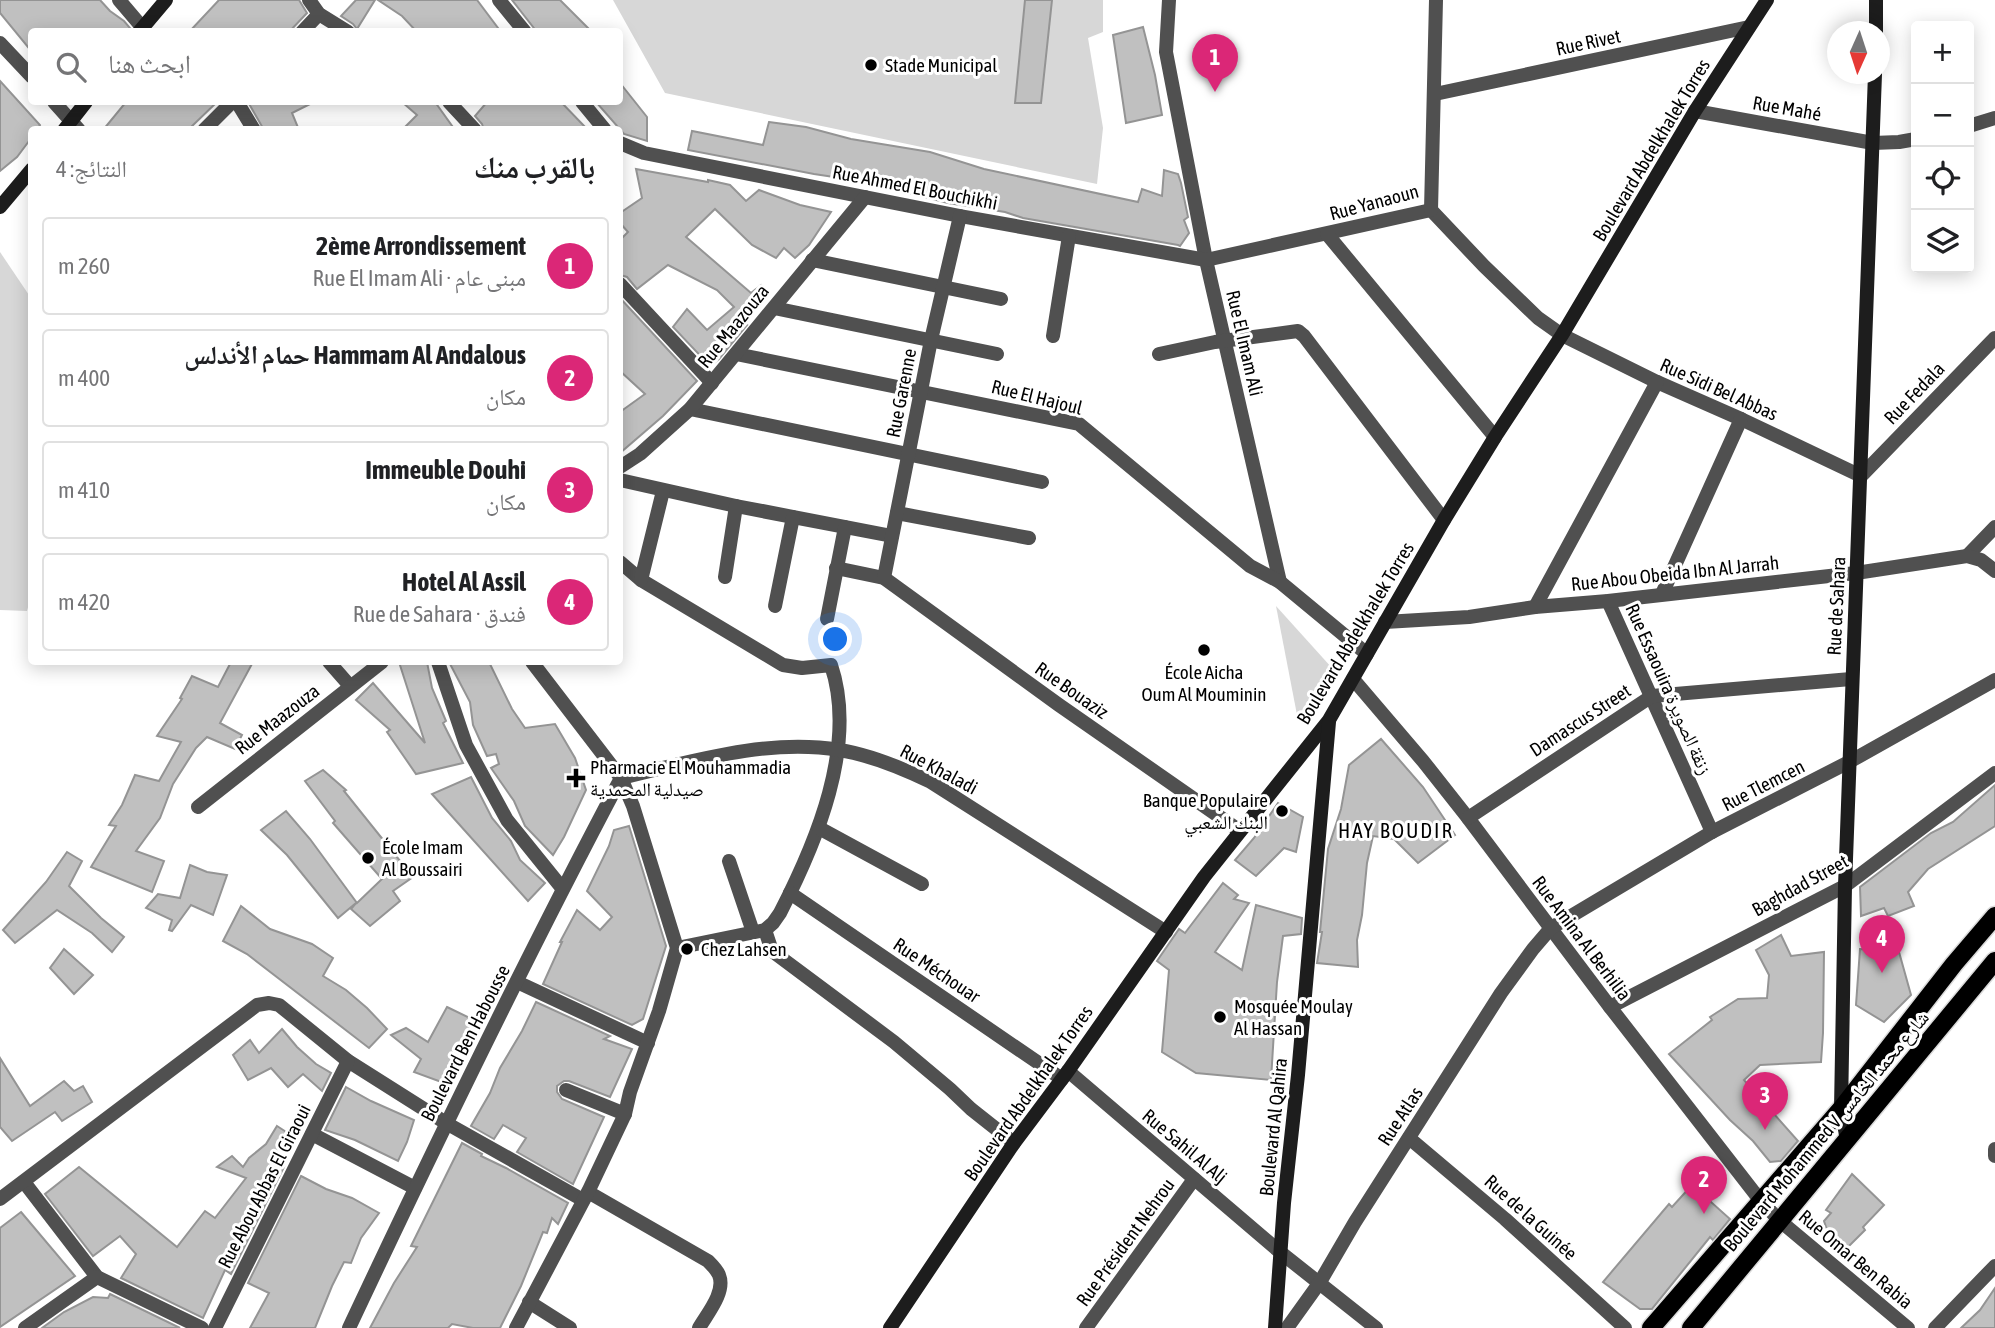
<!DOCTYPE html>
<html lang="ar">
<meta charset="utf-8">
<style>
body{margin:0;font-family:"Asap Condensed","Noto Naskh Arabic",sans-serif;background:#f6f6f6;color:#202124;direction:rtl}
.controls{position:absolute;right:21px;top:21px;display:grid;overflow:hidden;border-radius:7px;box-shadow:0 4px 18px #0003}
.controls button{width:63px;height:63px;display:grid;place-items:center;padding:0;border:0;border-bottom:2px solid #e0e0e0;background:#fff;color:#202124;font:35px sans-serif}
.compass{position:absolute;left:1827px;top:21px;width:63px;height:63px;border-radius:50%;background:#fff;box-shadow:0 4px 18px #0003;rotate:183deg}
.you{position:absolute;left:836px;top:640px;width:24px;height:24px;margin:-18px;border:5px solid #fff;border-radius:50%;background:#1a73e8;box-shadow:0 0 0 10px #1a73e833}
.badge{display:grid;place-items:center;width:46px;height:46px;border-radius:50%;background:#db2777;color:#fff;font-size:23px;font-weight:700}
.pin{position:absolute;translate:-50% -58px;filter:drop-shadow(0 2px 4px #0008)}
.pin::after{content:'';position:absolute;top:37px;width:24px;height:21px;background:inherit;clip-path:polygon(0 0,100% 0,50% 100%)}
.list{margin:0;padding:0;list-style:none}
h2{display:flex;justify-content:space-between;align-items:center;height:91px;margin:0;padding:0 28px;font-size:30px}
h2 small{font-size:23px;font-weight:400;color:#757577}
.list li{display:grid;grid-template-columns:46px 1fr auto;gap:21px;align-items:center;box-sizing:border-box;height:98px;margin:0 14px 14px;padding:0 14px;border:2px solid #e0e0e0;border-radius:7px}
.list b{display:block;font-size:26px;white-space:nowrap}
.list p{margin:0;font-size:23px;white-space:nowrap;color:#757577}
.list em{font-size:23px;font-style:normal;color:#757577}
.icon{flex:none;width:38px;height:38px;fill:none;stroke:currentColor;stroke-width:2;stroke-linecap:round;stroke-linejoin:round}
.map{position:relative;flex:none;width:1995px;height:1328px;overflow:hidden;direction:ltr}
.search{position:absolute;background:#fff;box-shadow:0 4px 18px #0003;left:28px;top:28px;width:595px;height:77px;display:flex;align-items:center;gap:18px;box-sizing:border-box;padding:0 24px;border-radius:7px;color:#757577;font-size:26px}
.panel{position:absolute;background:#fff;box-shadow:0 4px 18px #0003;left:28px;top:126px;width:595px;height:539px;border-radius:7px;direction:rtl}
.map>svg:first-child{display:block}
</style>
<div class="map">
<svg width="1995" height="1328" viewBox="0 0 1995 1328">
<rect width="100%" height="100%" fill="#fff"/>
<!-- green -->
<g fill="#d7d7d7">
<path d="M 613,0 L 1103,0 L 1103,32 L 1088,38 L 1103,128 L 1097,184 L 665,93 Z"/>
<path d="M 0,252 L 31,298 L 32,593 L 27,611 L 0,610 Z"/>
<path d="M 1276,606 L 1332,668 L 1298,720 Z"/>
</g>
<!-- building -->
<g fill="#c0c0c0" stroke="#949494" stroke-width="2">
<path d="M 0,0 L 100,0 L 110,11 L 124,21 L 130,28 L 130,32 L 32,32 L 32,52 L 0,13 Z"/>
<path d="M 219,0 L 299,0 L 307,13 L 289,32 L 189,32 Z"/>
<path d="M 356,0 L 375,0 L 357,29 L 353,24 L 341,16 Z"/>
<path d="M 378,0 L 477,0 L 501,32 L 417,32 L 402,16 Z"/>
<path d="M 512,0 L 560,0 L 592,32 L 537,32 Z"/>
<path d="M 1025,0 L 1052,0 L 1041,103 L 1015,103 Z"/>
<path d="M 1143,27 L 1155,75 L 1162,115 L 1126,123 L 1113,35 Z"/>
<path d="M 0,81 L 40,125 L 37,130 L 32,130 L 32,137 L 17,157 L 0,171 Z"/>
<path d="M 620,83 L 647,117 L 647,141 L 624,134 L 596,102 L 620,102 Z"/>
<path d="M 126,102 L 217,102 L 188,130 L 103,130 Z"/>
<path d="M 248,102 L 314,102 L 292,113 L 299,130 L 264,130 Z"/>
<path d="M 402,102 L 435,102 L 455,130 L 402,130 L 417,115 Z"/>
<path d="M 487,102 L 561,102 L 588,130 L 484,130 L 482,124 L 475,116 Z"/>
<path d="M 769,122 L 806,127 L 851,139 L 930,152 L 984,169 L 1138,202 L 1142,189 L 1162,196 L 1164,170 L 1178,174 L 1181,183 L 1188,217 L 1184,220 L 1189,233 L 1180,246 L 1178,245 L 1023,218 L 1005,212 L 948,203 L 867,182 L 814,174 L 688,150 L 692,131 L 763,145 Z"/>
<path d="M 636,169 L 708,182 L 708,180 L 730,185 L 746,201 L 759,190 L 800,205 L 831,212 L 809,245 L 795,258 L 784,248 L 776,258 L 752,245 L 715,209 L 686,237 L 751,293 L 761,285 L 768,292 L 739,321 L 747,325 L 719,359 L 710,366 L 673,327 L 687,309 L 707,330 L 734,307 L 717,290 L 668,265 L 637,289 L 627,277 L 620,275 L 620,240 L 628,232 L 620,223 L 620,213 L 642,198 Z"/>
<path d="M 620,298 L 697,381 L 663,416 L 620,453 L 620,412 L 645,394 L 620,371 Z"/>
<path d="M 231,662 L 253,662 L 220,723 L 242,735 L 235,749 L 207,737 L 196,748 L 173,784 L 160,818 L 136,851 L 164,861 L 152,892 L 91,867 L 116,826 L 109,825 L 122,805 L 135,775 L 159,781 L 181,742 L 157,736 L 182,699 L 180,698 L 192,676 L 218,687 Z"/>
<path d="M 399,662 L 427,662 L 432,688 L 446,721 L 443,723 L 463,763 L 416,774 L 387,732 L 390,730 L 356,700 L 373,683 L 425,743 Z"/>
<path d="M 449,662 L 489,662 L 512,709 L 525,728 L 555,724 L 575,758 L 586,790 L 564,837 L 553,855 L 525,826 L 514,801 L 491,768 L 499,764 L 496,754 L 487,756 L 473,725 L 470,702 Z"/>
<path d="M 1381,739 L 1423,787 L 1455,835 L 1418,863 L 1394,839 L 1373,836 L 1367,863 L 1362,915 L 1357,940 L 1358,967 L 1317,963 L 1322,932 L 1320,932 L 1328,849 L 1341,809 L 1349,765 Z"/>
<path d="M 323,770 L 346,790 L 344,791 L 413,877 L 393,891 L 400,901 L 370,926 L 351,909 L 356,903 L 338,918 L 287,855 L 261,830 L 286,811 L 310,839 L 357,903 L 382,879 L 333,823 L 335,821 L 305,781 Z"/>
<path d="M 471,777 L 492,818 L 511,841 L 520,860 L 545,883 L 528,901 L 432,794 Z"/>
<path d="M 1995,785 L 1995,826 L 1928,869 L 1908,892 L 1914,906 L 1888,916 L 1884,908 L 1861,916 L 1860,887 L 1931,833 L 1953,822 Z"/>
<path d="M 1278,803 L 1303,817 L 1296,852 L 1284,848 L 1256,876 L 1235,860 L 1254,838 Z"/>
<path d="M 629,826 L 666,946 L 643,1019 L 632,1025 L 543,984 L 562,942 L 560,942 L 577,910 L 600,930 L 612,917 L 587,891 L 609,846 L 614,830 Z"/>
<path d="M 67,852 L 82,861 L 69,886 L 101,918 L 124,937 L 112,952 L 92,933 L 57,910 L 15,943 L 3,930 L 46,882 Z"/>
<path d="M 190,865 L 207,872 L 227,875 L 213,915 L 191,905 L 172,931 L 169,930 L 172,920 L 146,908 L 158,894 L 180,898 Z"/>
<path d="M 1223,883 L 1238,895 L 1234,899 L 1249,903 L 1215,952 L 1242,970 L 1256,905 L 1302,918 L 1301,934 L 1283,936 L 1277,982 L 1271,1080 L 1196,1073 L 1162,1052 L 1169,970 L 1157,961 L 1179,929 L 1185,933 Z"/>
<path d="M 241,906 L 270,929 L 312,944 L 333,958 L 323,976 L 346,990 L 367,1008 L 387,1029 L 369,1048 L 247,954 L 223,941 Z"/>
<path d="M 1781,935 L 1791,956 L 1824,952 L 1823,1033 L 1821,1062 L 1760,1065 L 1744,1080 L 1798,1141 L 1781,1161 L 1770,1162 L 1753,1141 L 1730,1120 L 1669,1054 L 1712,1020 L 1710,1017 L 1738,999 L 1767,998 L 1769,975 L 1756,950 Z"/>
<path d="M 64,949 L 93,975 L 74,994 L 50,968 Z"/>
<path d="M 1860,949 L 1899,952 L 1911,995 L 1884,1022 L 1856,1005 Z"/>
<path d="M 536,1002 L 610,1036 L 604,1039 L 632,1049 L 610,1097 L 569,1081 L 564,1081 L 557,1086 L 557,1092 L 562,1099 L 604,1117 L 573,1184 L 517,1152 L 526,1138 L 503,1125 L 494,1139 L 471,1126 L 490,1093 L 500,1068 L 522,1031 Z"/>
<path d="M 447,1007 L 478,1022 L 466,1045 L 463,1044 L 444,1083 L 414,1072 L 421,1059 L 391,1035 L 406,1028 L 428,1042 Z"/>
<path d="M 282,1029 L 297,1047 L 316,1064 L 331,1073 L 322,1091 L 303,1074 L 288,1087 L 271,1068 L 248,1080 L 233,1055 L 250,1040 L 259,1053 Z"/>
<path d="M 0,1058 L 30,1106 L 64,1081 L 74,1091 L 83,1086 L 92,1102 L 62,1121 L 55,1112 L 12,1141 L 0,1127 Z"/>
<path d="M 346,1087 L 371,1101 L 414,1120 L 407,1142 L 398,1161 L 355,1140 L 325,1130 Z"/>
<path d="M 277,1126 L 294,1137 L 279,1164 L 284,1167 L 231,1274 L 225,1270 L 203,1318 L 121,1278 L 136,1254 L 120,1236 L 93,1256 L 45,1194 L 79,1167 L 177,1247 L 205,1211 L 215,1218 L 246,1178 L 217,1167 L 232,1156 L 243,1167 L 249,1158 L 266,1144 Z"/>
<path d="M 462,1143 L 482,1154 L 481,1156 L 506,1168 L 568,1203 L 558,1224 L 552,1218 L 547,1233 L 543,1232 L 521,1286 L 500,1328 L 473,1328 L 452,1324 L 448,1328 L 370,1328 L 394,1283 L 417,1247 L 411,1246 Z"/>
<path d="M 1852,1174 L 1884,1205 L 1863,1227 L 1865,1230 L 1842,1253 L 1828,1243 L 1832,1237 L 1827,1230 L 1824,1221 L 1831,1213 L 1826,1210 Z"/>
<path d="M 301,1176 L 326,1189 L 352,1198 L 379,1213 L 361,1238 L 351,1263 L 344,1262 L 332,1286 L 315,1328 L 250,1328 L 269,1293 L 248,1283 Z"/>
<path d="M 1692,1185 L 1730,1219 L 1713,1240 L 1710,1237 L 1652,1309 L 1640,1309 L 1603,1282 L 1669,1204 L 1672,1207 Z"/>
<path d="M 21,1212 L 75,1276 L 0,1327 L 0,1228 Z"/>
<path d="M 1995,1288 L 1995,1328 L 1961,1328 L 1980,1310 Z"/>
<path d="M 110,1294 L 180,1328 L 42,1328 L 64,1312 L 93,1297 L 108,1298 Z"/>
</g>
<g fill="none" stroke-linecap="round" stroke-linejoin="round">
<defs>
<g id="primary">
<path d="M 1651,1328 L 1841,1109 L 1954,964 L 1995,916"/>
<path d="M 1691,1328 L 1995,961"/>
</g>
</defs>
<!-- primary casing -->
<use href="#primary" stroke="#dbdbdb" stroke-width="21"/>
<!-- street -->
<g stroke="#505050" stroke-width="14">
<path d="M 119,0 L 142,27"/>
<path d="M 309,0 L 319,14 L 348,32"/>
<path d="M 499,0 L 525,32"/>
<path d="M 1169,0 L 1166,52 L 1206,260 L 1280,582"/>
<path d="M 302,32 L 319,14"/>
<path d="M 0,43 L 32,77"/>
<path d="M 1435,94 L 1749,27"/>
<path d="M 54,102 L 79,130"/>
<path d="M 237,102 L 254,130"/>
<path d="M 449,102 L 475,130"/>
<path d="M 582,102 L 605,130"/>
<path d="M 1695,111 L 1873,143 L 1899,142 L 1916,139"/>
<path d="M 1969,126 L 1995,118"/>
<path d="M 204,130 L 232,102"/>
<path d="M 620,143 L 644,153 L 960,216 L 1206,260 L 1431,210"/>
<path d="M 1431,210 L 1484,266 L 1538,318 L 1562,335 L 1657,382 L 1741,419 L 1861,476 L 1995,338"/>
<path d="M 1431,210 L 1436,0"/>
<path d="M 1327,234 L 1495,437"/>
<path d="M 812,260 L 1001,299"/>
<path d="M 620,284 L 712,383"/>
<path d="M 774,308 L 997,354"/>
<path d="M 1053,336 L 1069,236"/>
<path d="M 736,354 L 1079,424 L 1250,566 L 1280,582 L 1367,654"/>
<path d="M 1159,354 L 1215,342 L 1298,331 L 1304,336 L 1444,520"/>
<path d="M 690,409 L 1042,482"/>
<path d="M 620,467 L 640,454 L 690,409 L 865,197"/>
<path d="M 620,480 L 736,506 L 892,536"/>
<path d="M 897,513 L 1029,538"/>
<path d="M 1967,556 L 1995,527"/>
<path d="M 620,562 L 641,580 L 783,665 L 802,668 L 831,665 C 858,745 816,843 780,913 L 773,923 L 765,930 L 677,948"/>
<path d="M 836,568 L 884,578 L 1059,705 L 1240,831"/>
<path d="M 725,577 L 736,506"/>
<path d="M 884,578 L 931,340 L 960,216"/>
<path d="M 641,580 L 663,491"/>
<path d="M 1662,594 L 1741,419"/>
<path d="M 1608,601 L 1712,832"/>
<path d="M 775,606 L 793,517"/>
<path d="M 1535,607 L 1657,382"/>
<path d="M 827,619 L 845,527"/>
<path d="M 1385,622 L 1469,617 L 1535,607 L 1608,601 L 1856,573 L 1967,556 L 1981,560 L 1995,571"/>
<path d="M 329,662 L 350,686"/>
<path d="M 438,662 L 466,745 L 507,820 L 562,888"/>
<path d="M 1353,679 L 1423,761 L 1468,818 L 1610,1007 L 1760,1200 L 1779,1220 L 1908,1328"/>
<path d="M 621,778 C 690,762 767,738 839,750 C 871,755 902,768 931,782 L 1166,932"/>
<path d="M 198,807 L 382,662"/>
<path d="M 1468,818 L 1652,696 L 1851,679"/>
<path d="M 819,828 L 922,884"/>
<path d="M 729,861 L 753,932"/>
<path d="M 790,893 L 1062,1079"/>
<path d="M 765,930 L 772,951 L 894,1042 L 950,1089 L 971,1109 L 1014,1143"/>
<path d="M 517,982 L 648,1043"/>
<path d="M 1610,1007 L 1845,886 L 1995,773"/>
<path d="M 1068,1071 L 1280,1252 L 1376,1328"/>
<path d="M 566,1090 L 625,1114"/>
<path d="M 312,1134 L 415,1188"/>
<path d="M 1409,1138 L 1505,1219 L 1625,1328"/>
<path d="M 1995,1149 L 1995,1156"/>
<path d="M 24,1182 L 97,1277 L 202,1328"/>
<path d="M 588,1192 L 708,1261 C 712,1265 717,1270 719,1275 C 726,1292 707,1314 699,1328"/>
<path d="M 0,1199 L 257,1005 L 269,1003 L 279,1005 L 348,1061 L 446,1123 L 583,1200"/>
<path d="M 529,1302 L 570,1328"/>
<path d="M 25,1328 L 97,1277"/>
<path d="M 215,1328 L 348,1061"/>
<path d="M 349,1328 C 436,1143 525,959 621,778"/>
<path d="M 516,1328 L 588,1192 L 625,1114 L 630,1092 L 659,1011 L 677,948 L 633,806 L 621,778 L 532,662"/>
<path d="M 1086,1328 L 1194,1179"/>
<path d="M 1287,1328 L 1320,1282 L 1355,1222 L 1501,993 L 1533,949 L 1551,928 L 1712,832 L 1849,762 L 1995,680"/>
<path d="M 1935,1328 L 1995,1266"/>
</g>
<!-- secondary -->
<g stroke="#1d1d1d" stroke-width="14">
<path d="M 139,32 L 166,0"/>
<path d="M 1876,32 L 1876,0"/>
<path d="M 64,130 L 86,102"/>
<path d="M 0,207 L 32,169"/>
<path d="M 1847,1140 L 1841,1109 L 1845,886 L 1875,74"/>
<path d="M 890,1328 L 1014,1143 L 1068,1071 L 1204,877 L 1329,720 L 1444,520 L 1495,437 L 1562,335 L 1695,111 L 1767,0"/>
<path d="M 1275,1328 L 1284,1203 L 1298,1075 L 1329,722"/>
</g>
<!-- primary -->
<use href="#primary" stroke="#000" stroke-width="18"/>
</g>
<!-- markers -->
<g fill="#000" stroke="#fff" stroke-width="2.5">
<circle cx="871" cy="65" r="7"/>
<circle cx="1204" cy="650" r="7"/>
<path d="M572.5 767.5h7v7h7v7h-7v7h-7v-7h-7v-7h7z"/>
<circle cx="1282" cy="811" r="7"/>
<circle cx="368" cy="858" r="7"/>
<circle cx="687" cy="949" r="7"/>
<circle cx="1220" cy="1017" r="7"/>
</g>
<g text-anchor="middle" stroke-width="6" stroke-linejoin="round" paint-order="stroke">
<!-- street labels -->
<g font-size="19" fill="#000" stroke="#fff">
<text transform="translate(1588 42) rotate(-12)" y="7">Rue Rivet</text>
<text transform="translate(1787 108) rotate(10)" y="7">Rue Mahé</text>
<text transform="translate(1651 150) rotate(-59)" y="7">Boulevard Abdelkhalek Torres</text>
<text transform="translate(915 187) rotate(11)" y="7">Rue Ahmed El Bouchikhi</text>
<text transform="translate(1374 202) rotate(-15)" y="7">Rue Yanaoun</text>
<text transform="translate(733 326) rotate(-51)" y="7">Rue Maazouza</text>
<text transform="translate(1245 343) rotate(77)" y="7">Rue El Imam Ali</text>
<text transform="translate(1719 389) rotate(24)" y="7">Rue Sidi Bel Abbas</text>
<text transform="translate(901 393) rotate(-79)" y="7">Rue Garenne</text>
<text transform="translate(1914 393) rotate(-46)" y="7">Rue Fedala</text>
<text transform="translate(1037 397) rotate(14)" y="7">Rue El Hajoul</text>
<text transform="translate(1675 573) rotate(-6)" y="7">Rue Abou Obeida Ibn Al Jarrah</text>
<text transform="translate(1836 606) rotate(-87)" y="7">Rue de Sahara</text>
<text transform="translate(1355 633) rotate(-59)" y="7">Boulevard Abdelkhalek Torres</text>
<text transform="translate(1669 689) rotate(66)" y="7">Rue Essaouira زنقة الصويرة</text>
<text transform="translate(1072 690) rotate(35)" y="7">Rue Bouaziz</text>
<text transform="translate(277 719) rotate(-38)" y="7">Rue Maazouza</text>
<text transform="translate(1580 720) rotate(-33)" y="7">Damascus Street</text>
<text transform="translate(939 769) rotate(28)" y="7">Rue Khaladi</text>
<text transform="translate(1763 785) rotate(-27)" y="7">Rue Tlemcen</text>
<text transform="translate(1800 885) rotate(-29)" y="7">Baghdad Street</text>
<text transform="translate(1582 938) rotate(53)" y="7">Rue Amina Al Berhilia</text>
<text transform="translate(937 970) rotate(34)" y="7">Rue Méchouar</text>
<text transform="translate(465 1043) rotate(-63)" y="7">Boulevard Ben Habousse</text>
<text transform="translate(1028 1093) rotate(-55)" y="7">Boulevard Abdelkhalek Torres</text>
<text transform="translate(1400 1116) rotate(-57)" y="7">Rue Atlas</text>
<text transform="translate(1273 1127) rotate(-84)" y="7">Boulevard Al Qahira</text>
<text transform="translate(1826 1131) rotate(-50)" y="7">Boulevard Mohammed V شارع محمد الخامس</text>
<text transform="translate(1185 1146) rotate(40)" y="7">Rue Sahil Al Alj</text>
<text transform="translate(264 1186) rotate(-63)" y="7">Rue Abou Abbas El Giraoui</text>
<text transform="translate(1531 1217) rotate(42)" y="7">Rue de la Guinée</text>
<text transform="translate(1125 1242) rotate(-54)" y="7">Rue Président Nehrou</text>
<text transform="translate(1856 1259) rotate(40)" y="7">Rue Omar Ben Rabia</text>
</g>
<!-- poi labels -->
<g font-size="19" fill="#000" stroke="#fff" text-anchor="start">
<text x="885" y="72">Stade Municipal</text>
<text x="1204" y="679" text-anchor="middle">École Aicha<tspan x="1204" dy="22">Oum Al Mouminin</tspan></text>
<text x="590" y="774">Pharmacie El Mouhammadia<tspan x="590" dy="22">صيدلية المحمدية</tspan></text>
<text x="1268" y="807" text-anchor="end">Banque Populaire<tspan x="1268" dy="22">البنك الشعبي</tspan></text>
<text x="382" y="854">École Imam<tspan x="382" dy="22">Al Boussairi</tspan></text>
<text x="701" y="956">Chez Lahsen</text>
<text x="1234" y="1013">Mosquée Moulay<tspan x="1234" dy="22">Al Hassan</tspan></text>
</g>
<!-- neighbourhood labels -->
<g font-size="21" letter-spacing="2" fill="#000" stroke="#fff">
<text x="1396" y="838">HAY BOUDIR</text>
</g>
</g>
</svg>
<div class="controls">
<button>+</button>
<button>−</button>
<button><svg class="icon" aria-label="locate" viewBox="0 0 24 24"><circle cx="12" cy="12" r="6"/><path d="M12 2v4M12 18v4M2 12h4M18 12h4"/></svg></button>
<button><svg class="icon" aria-label="layers" viewBox="0 0 24 24"><path d="M12 4l9 5-9 5-9-5zM3 14l9 5 9-5"/></svg></button>
</div>
<svg class="compass" viewBox="-18 -18 36 36"><path d="M0-13l5 13h-10z" fill="#e53935"/><path d="M0 13l5-13h-10z" fill="#757577"/></svg>
<div class="you"></div>
<div class="pin badge" style="left:1215px;top:92px">1</div>
<div class="pin badge" style="left:1704px;top:1214px">2</div>
<div class="pin badge" style="left:1765px;top:1130px">3</div>
<div class="pin badge" style="left:1882px;top:973px">4</div>
<div class="search"><svg class="icon" aria-label="search" viewBox="0 0 24 24"><circle cx="10" cy="10" r="6"/><path d="M15 15l6 6"/></svg>ابحث هنا</div>
<section class="panel">
<h2>بالقرب منك<small>النتائج: 4</small></h2>
<ul class="list">
<li><span class="badge">1</span><div><b>2ème Arrondissement</b><p>مبنى عام · Rue El Imam Ali</p></div><em>260 m</em></li>
<li><span class="badge">2</span><div><b>Hammam Al Andalous حمام الأندلس</b><p>مكان</p></div><em>400 m</em></li>
<li><span class="badge">3</span><div><b>Immeuble Douhi</b><p>مكان</p></div><em>410 m</em></li>
<li><span class="badge">4</span><div><b>Hotel Al Assil</b><p>فندق · Rue de Sahara</p></div><em>420 m</em></li>
</ul>
</section>
</div>
